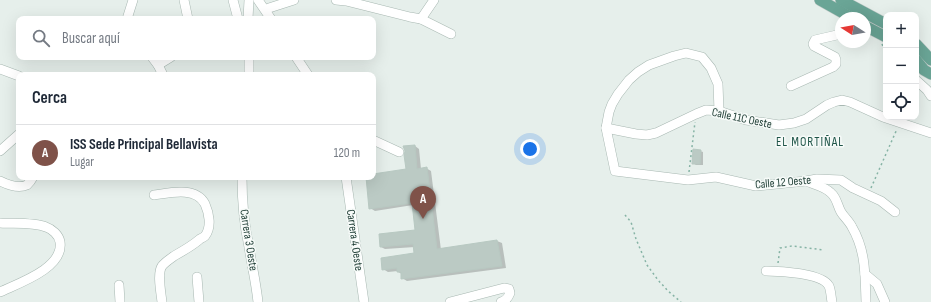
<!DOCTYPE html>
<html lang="es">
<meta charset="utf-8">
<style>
body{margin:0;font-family:"Sofia Sans Condensed",sans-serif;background:#f2f2f3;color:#1f2937}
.controls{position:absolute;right:12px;top:12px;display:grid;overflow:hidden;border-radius:8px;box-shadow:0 4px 16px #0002}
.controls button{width:36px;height:36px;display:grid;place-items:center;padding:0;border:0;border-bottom:1px solid #e0e1e3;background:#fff;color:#1f2937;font:20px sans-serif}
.compass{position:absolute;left:835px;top:12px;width:36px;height:36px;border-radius:50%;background:#fff;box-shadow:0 4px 16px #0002;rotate:281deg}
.you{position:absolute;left:530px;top:149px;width:14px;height:14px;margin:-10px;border:3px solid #fff;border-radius:50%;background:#1a73e8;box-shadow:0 0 0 6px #1a73e833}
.badge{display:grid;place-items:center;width:26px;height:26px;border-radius:50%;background:#7f5249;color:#fff;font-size:13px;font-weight:700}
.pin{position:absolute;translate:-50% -33px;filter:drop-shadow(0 1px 2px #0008)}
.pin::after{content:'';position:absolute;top:21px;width:14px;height:12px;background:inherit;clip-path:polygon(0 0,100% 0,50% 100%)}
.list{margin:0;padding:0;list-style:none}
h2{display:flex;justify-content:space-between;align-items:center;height:52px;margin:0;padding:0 16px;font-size:17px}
h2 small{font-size:13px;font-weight:400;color:#747a83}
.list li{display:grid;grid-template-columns:26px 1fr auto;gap:12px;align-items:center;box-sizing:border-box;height:56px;padding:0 16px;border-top:1px solid #e0e1e3}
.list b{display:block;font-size:15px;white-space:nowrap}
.list p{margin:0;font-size:13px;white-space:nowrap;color:#747a83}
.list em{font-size:13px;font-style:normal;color:#747a83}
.icon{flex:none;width:22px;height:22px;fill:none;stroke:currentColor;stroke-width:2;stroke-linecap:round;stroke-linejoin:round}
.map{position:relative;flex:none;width:931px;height:302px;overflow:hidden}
.search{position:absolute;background:#fff;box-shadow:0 4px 16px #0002;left:16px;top:16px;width:360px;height:44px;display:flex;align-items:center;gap:10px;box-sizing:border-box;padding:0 14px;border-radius:8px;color:#747a83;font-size:15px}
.panel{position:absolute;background:#fff;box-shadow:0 4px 16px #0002;left:16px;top:72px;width:360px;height:108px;border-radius:8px}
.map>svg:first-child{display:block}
</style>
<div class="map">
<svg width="931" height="302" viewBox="0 0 931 302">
<rect width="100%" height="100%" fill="#e6efeb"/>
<!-- shadow -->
<g fill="#0003">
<path d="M 415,146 L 419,149 L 421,169 L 426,168 L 431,171 L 441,250 L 497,241 L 502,243 L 506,268 L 407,281 L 402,278 L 402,274 L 398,272 L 398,271 L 388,272 L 383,269 L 416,254 L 415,247 L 385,249 L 381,247 L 416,231 L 413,205 L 375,211 L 370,208 L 367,177 L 373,177 L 373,175 L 407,170 Z"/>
<path d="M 700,151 L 703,152 L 703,165 L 696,165 L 693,163 Z"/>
</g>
<!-- building -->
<g fill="#bbcac4" stroke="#b8c9c2">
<path d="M 415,145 L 417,169 L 427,167 L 437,249 L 497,240 L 502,266 L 401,279 L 401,272 L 397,272 L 397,268 L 382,270 L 381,258 L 414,253 L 413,244 L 380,247 L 379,234 L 415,230 L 412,203 L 369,209 L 366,177 L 373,177 L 373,174 L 406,169 L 404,155 L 405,151 L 403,146 Z"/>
<path d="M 693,149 L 701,150 L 700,164 L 692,164 Z"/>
</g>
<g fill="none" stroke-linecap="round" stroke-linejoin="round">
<defs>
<g id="minor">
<path d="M 184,0 L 188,19"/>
<path d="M 233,0 L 238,19"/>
<path d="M 258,0 L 271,19"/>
<path d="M 336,0 L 346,1 L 410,17 L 421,19 L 451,34"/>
<path d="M 269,8 L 294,0"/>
<path d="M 127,19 L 133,0"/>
<path d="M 248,19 L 249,0"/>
<path d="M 421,19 L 434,0"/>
<path d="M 152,57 L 158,65 L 163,75"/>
<path d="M 296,57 L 308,75"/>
<path d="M 158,65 L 171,57"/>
<path d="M 0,69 L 19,76"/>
<path d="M 249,75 L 249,57"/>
<path d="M 916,80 L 927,90 L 931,96"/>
<path d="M 791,86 L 833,67 L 836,64 L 836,60 L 835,57 L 814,46 L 813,44 L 815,40 L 841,34"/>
<path d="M 719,111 L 718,84 L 711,68 L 702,57 L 686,53 L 674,56 L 649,65 L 638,72 L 629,80 L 618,94 L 612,104 L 609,112 L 606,128 L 615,171 L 688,180 L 716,177 L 756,186 L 806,181 L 817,179 L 841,180 L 853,188 L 881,201 L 895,212"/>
<path d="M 606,128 L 636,134 L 647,135 L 656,133 L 696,114 L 706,110 L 719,111 L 746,120 L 779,125 L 794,123 L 806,119 L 827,105 L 834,102 L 842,100 L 850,102 L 883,117 L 931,133"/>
<path d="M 373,140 L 399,152"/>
<path d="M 0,151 L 19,134"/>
<path d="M 242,177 C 242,201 244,224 249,247 C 252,266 256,283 258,302"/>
<path d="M 346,177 L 364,302"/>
<path d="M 0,181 C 8,185 18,189 27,185 C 29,183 32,179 33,177"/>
<path d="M 806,181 C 813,184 826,187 831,193 C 837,198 837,205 841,212 C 844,217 849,221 852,227 C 866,251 865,275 866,302"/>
<path d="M 154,195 C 169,193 196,186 205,204 C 209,213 212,227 205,236 C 204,237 202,238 200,239 C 192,246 183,251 174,256 C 170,259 165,262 162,266 C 157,273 161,293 162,302"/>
<path d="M 0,223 C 14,224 33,222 46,227 C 52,229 59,235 60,242 C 64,268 19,283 0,292"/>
<path d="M 766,271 C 780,271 822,273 829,286 C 831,291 831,297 832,302"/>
<path d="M 865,274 L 877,284 L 885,302"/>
<path d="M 197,277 L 199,302"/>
<path d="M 119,285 L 120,302"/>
<path d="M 450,302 L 504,288 L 509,289 L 510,293 C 508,298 506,301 501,302"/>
</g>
<g id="major">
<path d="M 820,0 L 852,18"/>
<path d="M 841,0 L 886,24"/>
<path d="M 865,26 L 886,37"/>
<path d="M 916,44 L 931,60"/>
<path d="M 916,60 L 924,70 L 931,74"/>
</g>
</defs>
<!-- minor casing -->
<use href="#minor" stroke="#a8b8b2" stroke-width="10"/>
<!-- major casing -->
<use href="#major" stroke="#c2cac8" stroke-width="12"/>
<!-- path -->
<g stroke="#86b3a5" stroke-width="1.5" stroke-dasharray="2 3" stroke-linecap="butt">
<path d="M 882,44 L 886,53"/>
<path d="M 689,172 L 695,122"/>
<path d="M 871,188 L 897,129"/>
<path d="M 625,215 L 631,222 L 636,239 L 647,265 L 658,280 L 668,291 L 681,302"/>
<path d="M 778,263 L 780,248 L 792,246 L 824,250"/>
</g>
<!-- minor -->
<use href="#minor" stroke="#fff" stroke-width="9"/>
<!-- major -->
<use href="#major" stroke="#6aa596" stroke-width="11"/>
</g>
<g text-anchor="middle" stroke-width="3" stroke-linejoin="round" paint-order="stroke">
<!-- street labels -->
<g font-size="12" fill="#24423a" stroke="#f7fbf9">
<text transform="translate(742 118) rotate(12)" y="4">Calle 11C Oeste</text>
<text transform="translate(783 182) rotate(-5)" y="4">Calle 12 Oeste</text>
<text transform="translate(249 240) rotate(81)" y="4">Carrera 3 Oeste</text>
<text transform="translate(355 240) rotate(82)" y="4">Carrera 4 Oeste</text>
</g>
<!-- neighbourhood labels -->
<g font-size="13" letter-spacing="1" fill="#1f5548" stroke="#f7fbf9">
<text x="810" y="146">EL MORTIÑAL</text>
</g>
</g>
</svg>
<div class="controls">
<button>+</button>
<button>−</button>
<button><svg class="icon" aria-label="locate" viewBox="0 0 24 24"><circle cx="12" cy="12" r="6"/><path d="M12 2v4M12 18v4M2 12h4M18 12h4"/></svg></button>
</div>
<svg class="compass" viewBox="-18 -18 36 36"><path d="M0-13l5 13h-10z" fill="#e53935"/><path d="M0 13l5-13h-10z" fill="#747a83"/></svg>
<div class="you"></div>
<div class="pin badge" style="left:423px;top:219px">A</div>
<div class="search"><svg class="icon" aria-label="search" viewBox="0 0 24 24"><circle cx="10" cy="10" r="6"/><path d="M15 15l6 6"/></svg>Buscar aquí</div>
<section class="panel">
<h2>Cerca<small></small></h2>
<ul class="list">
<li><span class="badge">A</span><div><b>ISS Sede Principal Bellavista</b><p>Lugar</p></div><em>120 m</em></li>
</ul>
</section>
</div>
